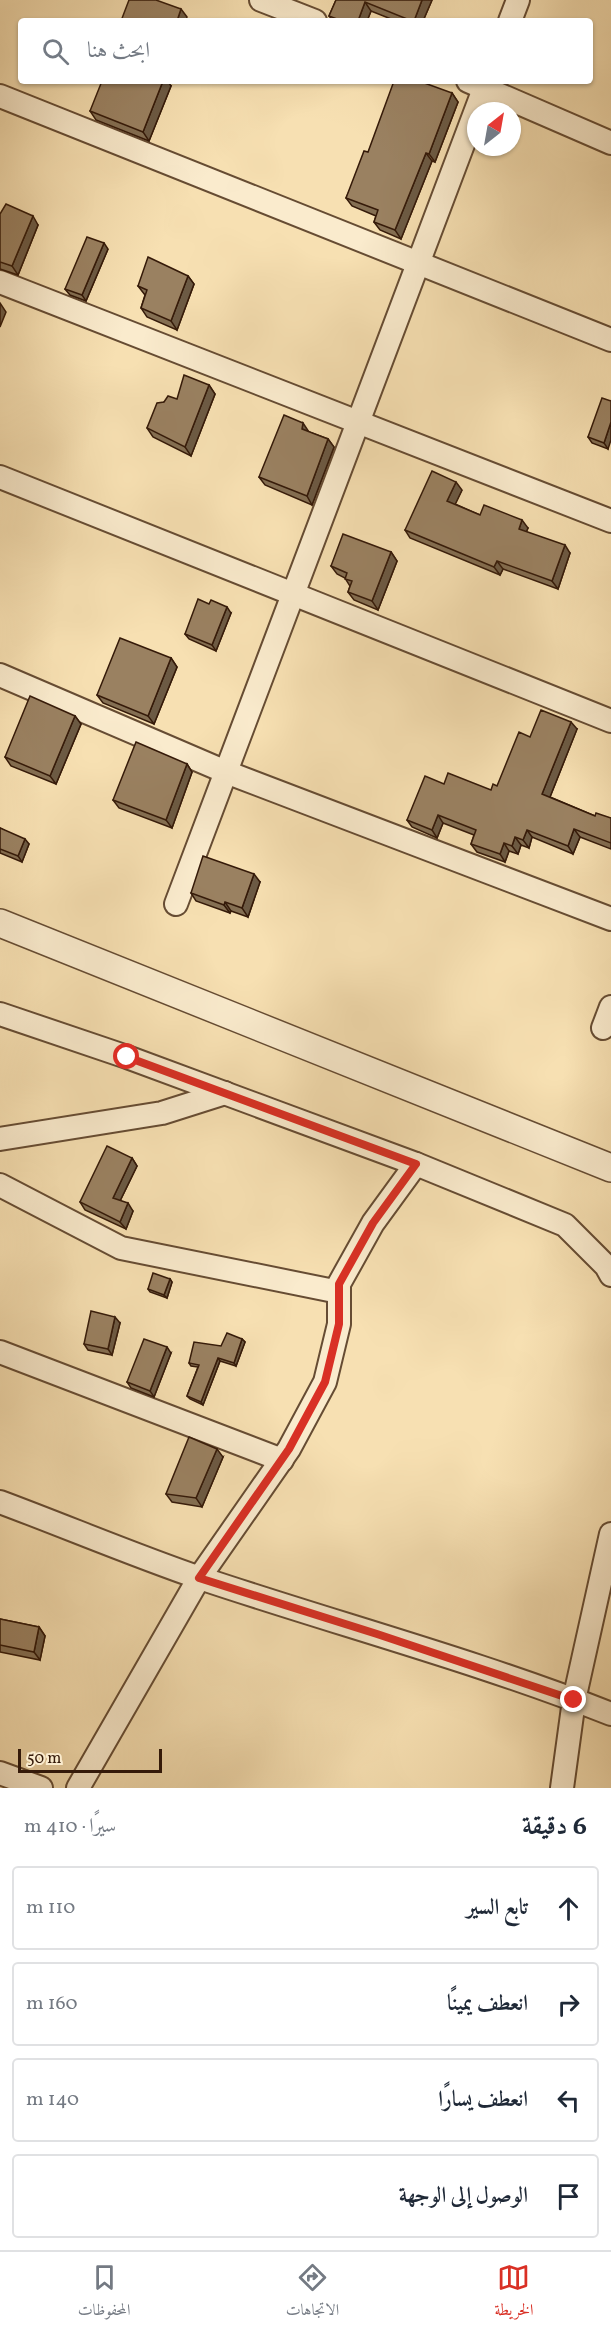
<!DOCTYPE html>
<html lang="ar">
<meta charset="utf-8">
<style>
body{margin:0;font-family:Vollkorn,Amiri,serif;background:#f2f2f3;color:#1f2937;direction:rtl}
.compass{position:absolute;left:467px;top:102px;width:54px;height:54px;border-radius:50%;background:#fff;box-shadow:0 2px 4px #0004;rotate:31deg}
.scale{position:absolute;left:18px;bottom:15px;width:144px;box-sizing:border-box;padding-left:6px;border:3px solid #351a09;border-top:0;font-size:16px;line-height:21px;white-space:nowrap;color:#351a09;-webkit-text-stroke:4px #faebcd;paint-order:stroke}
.stop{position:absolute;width:18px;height:18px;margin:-14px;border:4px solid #d93025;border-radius:50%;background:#fff}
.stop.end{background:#d93025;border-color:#fff;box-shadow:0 2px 6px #0008}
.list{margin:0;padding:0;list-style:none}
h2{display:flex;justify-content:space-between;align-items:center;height:78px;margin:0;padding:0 24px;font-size:26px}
h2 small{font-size:20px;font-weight:400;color:#747a83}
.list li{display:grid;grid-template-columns:39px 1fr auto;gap:18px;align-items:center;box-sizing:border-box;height:84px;margin:0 12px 12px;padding:0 12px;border:2px solid #e0e1e3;border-radius:6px}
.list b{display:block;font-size:22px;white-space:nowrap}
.list em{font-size:20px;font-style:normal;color:#747a83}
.icon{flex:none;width:33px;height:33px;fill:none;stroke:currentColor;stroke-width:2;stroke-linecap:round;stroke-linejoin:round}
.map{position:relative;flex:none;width:611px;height:1788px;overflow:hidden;direction:ltr}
.search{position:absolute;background:#fff;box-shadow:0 2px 4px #0004;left:18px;right:18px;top:18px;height:66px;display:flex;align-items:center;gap:15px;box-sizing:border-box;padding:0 21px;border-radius:6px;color:#747a83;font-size:22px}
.sheet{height:462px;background:#fff}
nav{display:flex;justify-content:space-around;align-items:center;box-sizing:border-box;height:84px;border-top:2px solid #e0e1e3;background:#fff;font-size:16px;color:#747a83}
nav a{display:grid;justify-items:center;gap:3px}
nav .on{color:#d93025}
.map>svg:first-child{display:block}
</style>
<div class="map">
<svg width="611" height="1788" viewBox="0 0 611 1788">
<rect width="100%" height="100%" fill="#f7e0b2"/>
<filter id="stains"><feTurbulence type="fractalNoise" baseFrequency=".00333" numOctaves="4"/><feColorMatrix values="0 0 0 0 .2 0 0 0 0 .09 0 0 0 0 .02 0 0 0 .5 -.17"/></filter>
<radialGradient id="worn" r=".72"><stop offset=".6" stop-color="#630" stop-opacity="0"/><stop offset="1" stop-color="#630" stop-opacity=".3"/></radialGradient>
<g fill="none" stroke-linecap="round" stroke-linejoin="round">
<defs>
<g id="minor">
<path d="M 261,0 L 315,21"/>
<path d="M 510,21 L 518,0"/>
<path d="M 468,81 L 611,143"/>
<path d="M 0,96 L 611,340"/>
<path d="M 0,282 L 611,521"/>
<path d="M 0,477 L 611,721"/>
<path d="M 0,675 L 226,772 L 611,919"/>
<path d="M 176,904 L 487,81"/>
<path d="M 0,1014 L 127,1057 L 416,1164 L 565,1225 L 606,1266 L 611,1275"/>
<path d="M 603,1028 L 611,1007"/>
<path d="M 0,1139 L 162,1113 L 225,1093"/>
<path d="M 0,1185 L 121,1248 L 339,1292"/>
<path d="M 0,1352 L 282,1460"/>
<path d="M 0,1502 C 67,1527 133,1555 200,1578 C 337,1624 477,1661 611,1714"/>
<path d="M 0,1773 L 41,1788"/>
<path d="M 78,1788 L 199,1578 L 289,1449 L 325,1382 L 339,1324 L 339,1284 L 373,1223 L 416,1164"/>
<path d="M 562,1788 L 574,1700 L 611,1534"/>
</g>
<path id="tertiary" d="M 0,923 L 611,1168"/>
</defs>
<!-- minor casing -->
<use href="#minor" stroke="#664c33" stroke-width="26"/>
<!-- tertiary casing -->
<use href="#tertiary" stroke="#664c33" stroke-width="30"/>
<!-- minor -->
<use href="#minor" stroke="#faebcd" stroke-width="22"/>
<!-- tertiary -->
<use href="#tertiary" stroke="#faebcd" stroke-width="27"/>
</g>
<!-- wall -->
<g fill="#846f53" stroke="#351a09" stroke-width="1.5">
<path d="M 336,0 L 432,0 L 423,21 L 396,21 L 371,11 L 367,21 L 333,21 L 329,16 Z"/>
<path d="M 171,86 L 149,141 L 96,120 L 90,111 Z"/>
<path d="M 452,93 L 458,102 L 435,162 L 432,161 L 401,239 L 380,230 L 374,222 L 376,216 L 352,206 L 346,198 L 368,152 Z"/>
<path d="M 0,214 L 38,225 L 18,275 L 0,269 Z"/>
<path d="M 108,249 L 86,301 L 70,295 L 65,289 Z"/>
<path d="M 188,276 L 194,284 L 177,330 L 147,317 L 141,308 L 145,295 L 138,286 Z"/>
<path d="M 209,385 L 215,394 L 191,456 L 153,437 L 147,428 L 164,402 L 177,399 Z"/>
<path d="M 611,401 L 608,449 L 592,443 L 588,437 Z"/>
<path d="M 309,432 L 328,439 L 334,447 L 312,505 L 265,485 L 259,477 Z"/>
<path d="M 462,490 L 455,504 L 480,515 L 528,528 L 526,532 L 570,553 L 558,589 L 503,569 L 500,575 L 410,538 L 405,530 Z"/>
<path d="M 391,552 L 397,561 L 378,610 L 354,600 L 348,592 L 350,586 L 345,578 L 337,574 L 331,566 Z"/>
<path d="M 231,613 L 216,651 L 189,639 L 185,634 Z"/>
<path d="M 171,658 L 177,667 L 154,724 L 103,703 L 97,695 Z"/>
<path d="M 75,716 L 81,724 L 56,784 L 11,766 L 5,757 Z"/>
<path d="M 577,729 L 550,797 L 595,816 L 611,818 L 611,849 L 580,837 L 573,854 L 532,837 L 529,848 L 521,845 L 518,854 L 509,851 L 505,862 L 477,852 L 471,844 L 474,835 L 443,823 L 437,838 L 412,827 L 407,820 L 444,784 L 491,790 L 497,786 L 530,737 Z"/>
<path d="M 187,764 L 192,772 L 172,828 L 119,808 L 113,800 Z"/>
<path d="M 0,828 L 29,844 L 22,862 L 0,853 Z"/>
<path d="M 260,882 L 248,917 L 231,911 L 230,913 L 196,901 L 191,893 Z"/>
<path d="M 132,1158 L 137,1166 L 120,1201 L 133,1211 L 126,1229 L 85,1210 L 80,1202 Z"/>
<path d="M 170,1279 L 172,1282 L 167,1298 L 150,1292 L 148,1289 Z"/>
<path d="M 120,1323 L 112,1355 L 88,1350 L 84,1344 Z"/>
<path d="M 242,1339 L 245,1342 L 236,1366 L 220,1361 L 203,1405 L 190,1399 L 187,1396 L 198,1367 L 191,1366 L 189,1363 Z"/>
<path d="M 171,1353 L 154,1397 L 131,1388 L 127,1382 Z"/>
<path d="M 223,1457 L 202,1507 L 172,1502 L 166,1494 Z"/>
<path d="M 0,1619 L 39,1627 L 45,1636 L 40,1660 L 0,1652 Z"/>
</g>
<!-- shaded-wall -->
<g fill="#6c5a44" stroke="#351a09" stroke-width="1.5">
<path d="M 422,0 L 432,0 L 423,21 L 414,21 Z"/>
<path d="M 365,2 L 371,11 L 367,21 L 358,21 Z"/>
<path d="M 181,9 L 187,17 L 186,21 L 177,21 Z"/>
<path d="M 163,81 L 168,81 L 171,86 L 149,141 L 143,132 Z"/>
<path d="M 452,93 L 458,102 L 435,162 L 429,154 Z"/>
<path d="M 426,153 L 432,161 L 401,239 L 395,230 Z"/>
<path d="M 33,216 L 38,225 L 18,275 L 12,266 Z"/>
<path d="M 104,243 L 108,249 L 86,301 L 82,295 Z"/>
<path d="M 188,276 L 194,284 L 177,330 L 171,321 Z"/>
<path d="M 0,303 L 6,312 L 0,327 Z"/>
<path d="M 209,385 L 215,394 L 191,456 L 185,447 Z"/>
<path d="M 611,422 L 611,440 L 608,449 L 604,443 Z"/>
<path d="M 303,423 L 309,432 L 302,429 Z"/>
<path d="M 328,439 L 334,447 L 312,505 L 307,496 Z"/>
<path d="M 456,482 L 462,490 L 453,509 L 447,501 Z"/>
<path d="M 522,520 L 528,528 L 524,537 L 519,529 Z"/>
<path d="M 565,545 L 570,553 L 558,589 L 552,581 Z"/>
<path d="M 391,552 L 397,561 L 378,610 L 372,601 Z"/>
<path d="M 497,561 L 503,569 L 500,575 L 494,567 Z"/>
<path d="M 227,607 L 231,613 L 216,651 L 212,645 Z"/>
<path d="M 171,658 L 177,667 L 154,724 L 148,716 Z"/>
<path d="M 75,716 L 81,724 L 56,784 L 50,776 Z"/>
<path d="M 571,722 L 577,729 L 548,802 L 542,794 Z"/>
<path d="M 187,764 L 192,772 L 172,828 L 166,820 Z"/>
<path d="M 438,815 L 443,823 L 437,838 L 432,830 Z"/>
<path d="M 574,829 L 580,837 L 573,854 L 568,846 Z"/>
<path d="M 527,830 L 532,837 L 529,848 L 523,840 Z"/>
<path d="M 515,837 L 521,845 L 518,854 L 512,846 Z"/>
<path d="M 25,839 L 29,844 L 22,862 L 18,856 Z"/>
<path d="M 504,843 L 509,851 L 505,862 L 500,854 Z"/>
<path d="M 254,874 L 260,882 L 248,917 L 242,908 Z"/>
<path d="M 225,902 L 231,911 L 230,913 L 224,905 Z"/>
<path d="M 132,1158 L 137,1166 L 118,1205 L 113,1198 Z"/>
<path d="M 128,1203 L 133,1211 L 126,1229 L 120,1222 Z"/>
<path d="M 170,1279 L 172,1282 L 167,1298 L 164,1295 Z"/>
<path d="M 115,1317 L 120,1323 L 112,1355 L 108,1349 Z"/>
<path d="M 242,1339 L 245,1342 L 236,1366 L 234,1363 Z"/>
<path d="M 167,1347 L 171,1353 L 154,1397 L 150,1391 Z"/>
<path d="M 218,1358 L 220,1361 L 203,1405 L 201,1402 Z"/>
<path d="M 217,1449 L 223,1457 L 202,1507 L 196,1498 Z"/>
<path d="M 39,1627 L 45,1636 L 40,1660 L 34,1652 Z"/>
</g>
<!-- building -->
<g fill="#9a8161" stroke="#351a09" stroke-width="1.5">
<path d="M 129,0 L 156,0 L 181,9 L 177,21 L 121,21 Z"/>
<path d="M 336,0 L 422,0 L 414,21 L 412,21 L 365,2 L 358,21 L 342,21 L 329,16 Z"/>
<path d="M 102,81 L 163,81 L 143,132 L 90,111 Z"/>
<path d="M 394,81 L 419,81 L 452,93 L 429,154 L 426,153 L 395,230 L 374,222 L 378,210 L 346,198 L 364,151 L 368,152 Z"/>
<path d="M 6,204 L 33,216 L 12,266 L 0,262 L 0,214 Z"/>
<path d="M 87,237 L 104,243 L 82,295 L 65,289 Z"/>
<path d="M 148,257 L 188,276 L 171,321 L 141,308 L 147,290 L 138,286 Z"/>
<path d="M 184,375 L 209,385 L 185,447 L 147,428 L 157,403 L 164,402 L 168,396 L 177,399 Z"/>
<path d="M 602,398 L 611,401 L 611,422 L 604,443 L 588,437 Z"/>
<path d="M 284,415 L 303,423 L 302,429 L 328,439 L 307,496 L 259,477 Z"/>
<path d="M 432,471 L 456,482 L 447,501 L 480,515 L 484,505 L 522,520 L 519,529 L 565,545 L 552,581 L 497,561 L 494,567 L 405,530 Z"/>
<path d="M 343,534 L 391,552 L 372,601 L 348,592 L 352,581 L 345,579 L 347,573 L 331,566 Z"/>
<path d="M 198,599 L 209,604 L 211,600 L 227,607 L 212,645 L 185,634 Z"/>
<path d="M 120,638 L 171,658 L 148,716 L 97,695 Z"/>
<path d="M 30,696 L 75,716 L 50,776 L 5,757 Z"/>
<path d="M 541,710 L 571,722 L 542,794 L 595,816 L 596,813 L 611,818 L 611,843 L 574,829 L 568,846 L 527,830 L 523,840 L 515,837 L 512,846 L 504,843 L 500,854 L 471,844 L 476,830 L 438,815 L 432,830 L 407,820 L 425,776 L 444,784 L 448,773 L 491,790 L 493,784 L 497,786 L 519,732 L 530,737 Z"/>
<path d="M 136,742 L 187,764 L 166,820 L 113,800 Z"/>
<path d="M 0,828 L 25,839 L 18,856 L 0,849 Z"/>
<path d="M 203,856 L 254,874 L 242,908 L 225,902 L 224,905 L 191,893 Z"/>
<path d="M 107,1146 L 132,1158 L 113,1198 L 128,1203 L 120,1222 L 80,1202 Z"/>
<path d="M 153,1273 L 170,1279 L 164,1295 L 148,1289 Z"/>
<path d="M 91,1311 L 115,1317 L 108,1349 L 84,1344 Z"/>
<path d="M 227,1333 L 242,1339 L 234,1363 L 218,1358 L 201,1402 L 187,1396 L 199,1365 L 189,1363 L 194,1342 L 221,1346 Z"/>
<path d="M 144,1339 L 167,1347 L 150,1391 L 127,1382 Z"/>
<path d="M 189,1437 L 217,1449 L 196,1498 L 166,1494 Z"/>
<path d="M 0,1619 L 39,1627 L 34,1652 L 0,1645 Z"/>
</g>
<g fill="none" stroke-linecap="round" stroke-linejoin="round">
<!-- route -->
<path stroke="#d93025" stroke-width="8" d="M 127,1057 L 416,1164 L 373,1223 L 339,1284 L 339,1324 L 325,1382 L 289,1449 L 199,1578 L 377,1634 L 574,1700"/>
</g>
<rect width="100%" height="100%" filter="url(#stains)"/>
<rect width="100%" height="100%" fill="url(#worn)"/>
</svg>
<svg class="compass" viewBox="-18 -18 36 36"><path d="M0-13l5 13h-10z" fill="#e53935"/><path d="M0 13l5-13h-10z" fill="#747a83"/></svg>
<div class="scale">50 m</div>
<div class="stop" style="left:127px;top:1057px"></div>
<div class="stop end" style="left:574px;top:1700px"></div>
<div class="search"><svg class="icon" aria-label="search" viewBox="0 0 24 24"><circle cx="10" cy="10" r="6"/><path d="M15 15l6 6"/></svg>ابحث هنا</div>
</div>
<section class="sheet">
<h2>6 دقيقة<small>سيرًا · 410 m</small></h2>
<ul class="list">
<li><svg class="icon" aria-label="ahead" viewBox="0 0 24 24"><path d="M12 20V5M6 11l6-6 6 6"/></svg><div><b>تابع السير</b></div><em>110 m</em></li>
<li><svg class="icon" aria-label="right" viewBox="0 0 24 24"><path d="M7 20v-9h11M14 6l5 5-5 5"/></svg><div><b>انعطف يمينًا</b></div><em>160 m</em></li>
<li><svg class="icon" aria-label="left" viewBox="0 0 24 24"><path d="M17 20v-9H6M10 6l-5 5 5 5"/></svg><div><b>انعطف يسارًا</b></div><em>140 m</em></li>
<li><svg class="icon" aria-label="arrive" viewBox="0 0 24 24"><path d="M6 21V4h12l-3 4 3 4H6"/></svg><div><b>الوصول إلى الوجهة</b></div></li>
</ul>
</section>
<nav>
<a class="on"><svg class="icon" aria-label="map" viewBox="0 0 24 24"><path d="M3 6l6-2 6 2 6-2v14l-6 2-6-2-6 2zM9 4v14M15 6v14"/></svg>الخريطة</a>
<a><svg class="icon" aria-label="directions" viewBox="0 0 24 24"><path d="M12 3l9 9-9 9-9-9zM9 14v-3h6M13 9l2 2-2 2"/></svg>الاتجاهات</a>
<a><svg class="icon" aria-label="saved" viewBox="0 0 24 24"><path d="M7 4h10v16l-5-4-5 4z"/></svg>المحفوظات</a>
</nav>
